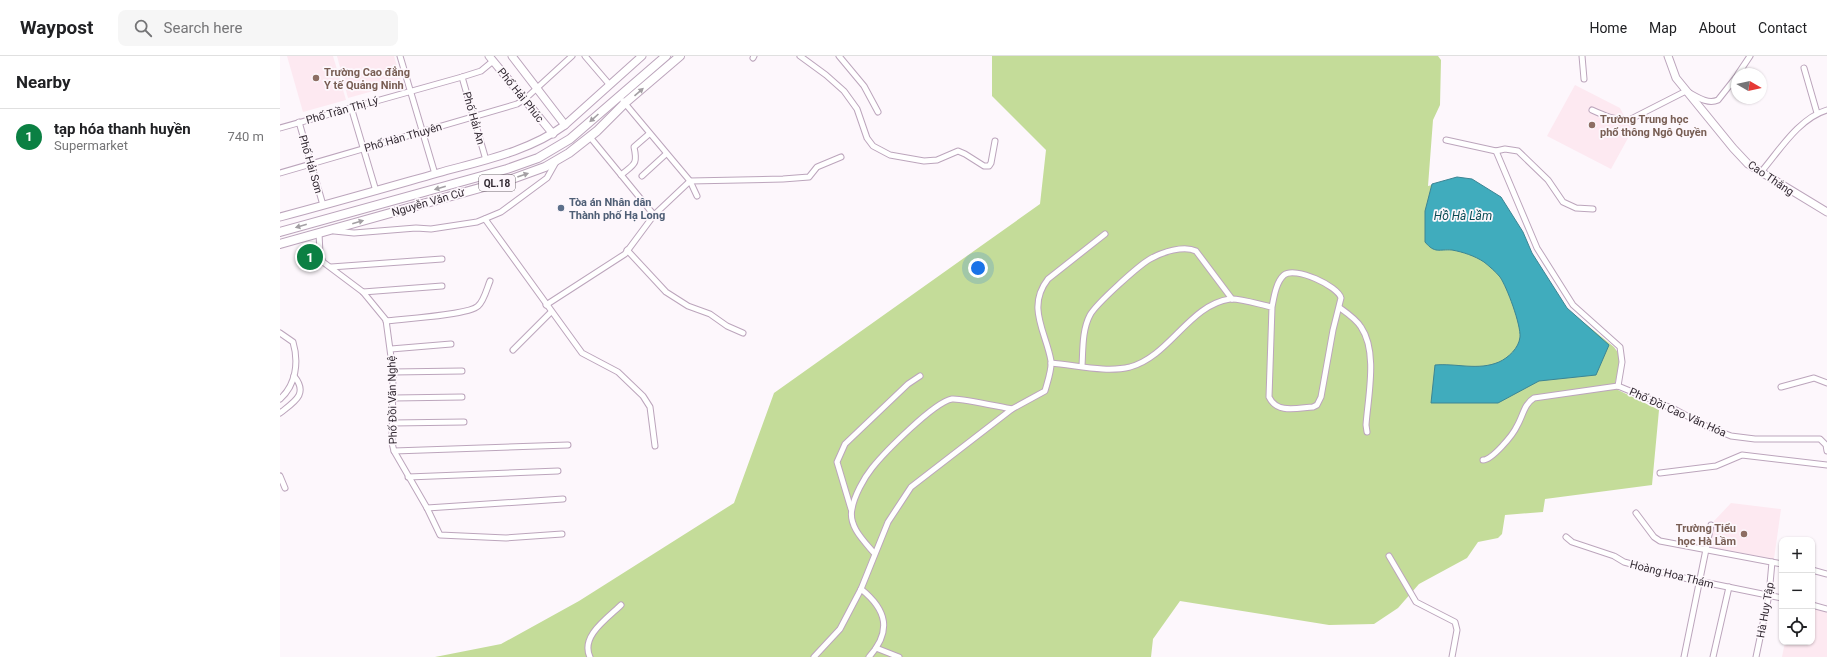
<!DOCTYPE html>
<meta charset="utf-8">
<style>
body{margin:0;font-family:Roboto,sans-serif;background:#f6f6f6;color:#202124}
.controls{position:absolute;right:12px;bottom:12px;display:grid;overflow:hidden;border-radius:8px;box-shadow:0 1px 3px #0004}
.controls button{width:36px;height:36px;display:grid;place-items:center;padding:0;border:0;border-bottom:1px solid #e0e0e0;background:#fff;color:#202124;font:20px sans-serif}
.compass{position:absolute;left:1451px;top:12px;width:36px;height:36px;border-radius:50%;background:#fff;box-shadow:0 1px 3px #0004;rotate:99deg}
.you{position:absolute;left:698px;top:212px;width:14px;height:14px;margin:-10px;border:3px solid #fff;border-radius:50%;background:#1a73e8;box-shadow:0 0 0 6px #1a73e833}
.badge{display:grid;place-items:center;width:26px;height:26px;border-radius:50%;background:#0b8043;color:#fff;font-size:13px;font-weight:700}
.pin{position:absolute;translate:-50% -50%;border:2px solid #fff;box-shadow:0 1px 4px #0006}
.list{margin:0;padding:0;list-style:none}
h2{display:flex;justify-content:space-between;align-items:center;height:52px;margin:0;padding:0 16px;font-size:17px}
h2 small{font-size:13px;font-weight:400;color:#757577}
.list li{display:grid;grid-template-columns:26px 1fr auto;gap:12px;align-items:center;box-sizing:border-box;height:56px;padding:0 16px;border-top:1px solid #e0e0e0}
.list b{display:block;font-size:15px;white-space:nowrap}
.list p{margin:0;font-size:13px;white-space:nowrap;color:#757577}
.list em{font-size:13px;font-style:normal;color:#757577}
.icon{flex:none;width:22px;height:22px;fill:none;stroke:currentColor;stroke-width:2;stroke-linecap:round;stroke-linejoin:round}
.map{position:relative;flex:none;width:1547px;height:601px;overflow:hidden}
header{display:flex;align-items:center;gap:24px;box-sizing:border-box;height:56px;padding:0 20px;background:#fff;border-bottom:1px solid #e0e0e0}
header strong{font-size:19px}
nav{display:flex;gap:22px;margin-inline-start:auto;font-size:14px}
.search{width:280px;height:36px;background:#f6f6f6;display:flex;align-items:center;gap:10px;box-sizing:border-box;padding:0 14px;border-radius:8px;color:#757577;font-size:15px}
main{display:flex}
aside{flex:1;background:#fff}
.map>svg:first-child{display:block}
</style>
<header>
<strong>Waypost</strong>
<div class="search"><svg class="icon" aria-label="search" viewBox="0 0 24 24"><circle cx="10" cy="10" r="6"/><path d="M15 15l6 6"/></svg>Search here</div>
<nav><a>Home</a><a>Map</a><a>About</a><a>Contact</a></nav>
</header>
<main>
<aside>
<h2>Nearby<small></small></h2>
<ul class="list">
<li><span class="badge">1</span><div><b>tạp hóa thanh huyền</b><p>Supermarket</p></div><em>740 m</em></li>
</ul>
</aside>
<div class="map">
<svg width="1547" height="601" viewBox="0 0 1547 601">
<rect width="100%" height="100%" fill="#fdf7fc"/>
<!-- education -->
<g fill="#fde9f1">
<path d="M 7,0 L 53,0 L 66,44 L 23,56 Z"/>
<path d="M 57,0 L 114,0 L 122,27 L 68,42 Z"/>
<path d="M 1295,29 L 1340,52 L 1347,66 L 1353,73 L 1331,113 L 1267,80 Z"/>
<path d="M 1451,447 L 1501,453 L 1494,503 L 1429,491 L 1434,465 Z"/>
<path d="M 1532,552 L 1547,555 L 1547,601 L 1502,601 L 1505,586 L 1532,586 Z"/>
</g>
<!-- green -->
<path fill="#c4dc99" d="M 712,0 L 1158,0 L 1161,4 L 1160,49 L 1153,64 L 1148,130 L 1177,123 L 1254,202 L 1286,252 L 1334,291 L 1341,301 L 1334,332 L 1379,354 L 1372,429 L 1265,443 L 1263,456 L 1225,459 L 1222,478 L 1218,482 L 1198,486 L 1187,502 L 1139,528 L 1118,552 L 1094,568 L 1049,569 L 900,545 L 873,583 L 871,601 L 155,601 L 221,588 L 299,545 L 454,447 L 494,337 L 760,148 L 766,94 L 712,40 Z"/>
<!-- water -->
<path fill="#40acbd" stroke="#3c8594" d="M 1177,121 L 1192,123 L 1221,141 L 1243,176 L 1252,197 L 1287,252 L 1329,289 L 1316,319 L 1259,325 L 1218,347 L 1151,347 L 1155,309 C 1176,307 1198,315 1219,306 C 1228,302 1239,292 1240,281 C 1241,269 1227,231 1220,221 C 1216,216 1209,210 1204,206 C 1195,200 1183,196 1172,194 C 1159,193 1155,198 1145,186 L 1145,155 L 1152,128 Z"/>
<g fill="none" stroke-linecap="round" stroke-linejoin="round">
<defs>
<g id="street">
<path d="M 120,0 L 155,118"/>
<path d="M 305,0 L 329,28"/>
<path d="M 520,0 L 546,19 L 564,35 L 577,53 L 587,82 L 593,90 L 610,99 L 644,105 L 657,104 L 678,95 L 685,98 L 704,110 L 709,110 L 711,107 L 715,85"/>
<path d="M 559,0 L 584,30 L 598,56"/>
<path d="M 1302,0 L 1304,23"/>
<path d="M 473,2 L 474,0"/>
<path d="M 1524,12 L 1537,57"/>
<path d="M 1458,18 L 1470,0"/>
<path d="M 182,21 L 206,104"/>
<path d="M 343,45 L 410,125 L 417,140"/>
<path d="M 71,51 L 96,135"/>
<path d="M 1312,54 C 1325,60 1335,64 1349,64 L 1406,35 C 1416,40 1427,49 1438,44 L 1457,20"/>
<path d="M 19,66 L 43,149"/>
<path d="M 0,72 L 182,21 L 201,15 L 213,5"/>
<path d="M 310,81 L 374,159"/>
<path d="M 1166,84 L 1216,95 L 1225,93 L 1238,95 L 1268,124 L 1283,146 L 1296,152 L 1313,153"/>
<path d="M 1216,95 L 1257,192 L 1293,249 L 1340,291 L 1342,306 L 1338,330"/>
<path d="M 1481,116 C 1499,95 1519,62 1547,54"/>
<path d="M 0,117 L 237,48 L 245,43 L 292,0"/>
<path d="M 341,119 C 354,108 358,109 354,91 L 369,78"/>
<path d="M 362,120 L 386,98"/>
<path d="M 205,163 L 302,297 L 338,316 L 363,340 L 370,351 L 375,390"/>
<path d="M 54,175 L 74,177 L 136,172 L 151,173 L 197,166 L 221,156 L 267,122 L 276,106"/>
<path d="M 39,177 L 40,198 L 43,206 L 83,236 L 106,264 L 113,316 L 112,387 L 114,395 L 147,452 L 160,479 L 226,482 L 282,478"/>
<path d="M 347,194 L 386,236 L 408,250 L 430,258 L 447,270 L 463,277"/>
<path d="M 51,211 L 162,203"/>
<path d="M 83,236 L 162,230"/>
<path d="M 266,249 L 345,198 L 374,159 L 410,125 L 503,123 L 529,121 L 537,111 L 561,101"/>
<path d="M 1060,252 C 1067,257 1076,263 1081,271 C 1098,296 1088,340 1086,369 L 1087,376"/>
<path d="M 106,265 C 122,263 189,259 198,250 C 204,245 207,232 210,225"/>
<path d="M 0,277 L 13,286 C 19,306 16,329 0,343"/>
<path d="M 111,293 L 171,288"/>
<path d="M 233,294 L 271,256"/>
<path d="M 771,307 C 796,309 826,317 850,311 C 890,300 909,249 950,243 C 960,242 981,249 992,251 C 994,241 996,226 1004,219 C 1015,210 1058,230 1061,242 L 1053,274 L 1041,341 L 1037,349 L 1033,351 C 1017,352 997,358 989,341 L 992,251"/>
<path d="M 802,310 C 803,294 802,274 810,259 C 816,248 858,210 870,203 C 882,196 904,189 916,195 L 952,243"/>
<path d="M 113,316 L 182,315"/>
<path d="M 1338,330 L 1396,354 L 1426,370 L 1451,380 L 1475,383 L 1540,383 L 1546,389 L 1547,395"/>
<path d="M 1501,331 L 1534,322 L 1547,327"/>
<path d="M 114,342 L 182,341"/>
<path d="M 0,357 C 14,346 29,338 14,320"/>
<path d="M 113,367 L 184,366"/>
<path d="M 114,395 L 288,389"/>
<path d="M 1203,404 C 1212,404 1233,379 1237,370 C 1243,360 1244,348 1254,342 L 1338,330"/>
<path d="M 1380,417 L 1436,410 L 1462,399 L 1547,409"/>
<path d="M 0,420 L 5,432"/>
<path d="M 128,421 L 278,415"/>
<path d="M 147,452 L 283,443"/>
<path d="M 571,453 L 557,406 L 565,388 L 628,328 L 640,320"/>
<path d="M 1356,457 L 1374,481 L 1380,485 L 1502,508"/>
<path d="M 1286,481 L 1292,486 L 1334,500 L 1344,506 L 1399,521 L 1502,542"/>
<path d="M 594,497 C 584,485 568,470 572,453 C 574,440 584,422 592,412 C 604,397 654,346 672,343 C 681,342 720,351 732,353"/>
<path d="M 1109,500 L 1136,546 L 1175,566 L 1177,574 L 1172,601"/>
<path d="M 1532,514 L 1547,518"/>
<path d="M 581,533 C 607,554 612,575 589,601"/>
<path d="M 1532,549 L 1547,553"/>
<path d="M 596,592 L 619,601"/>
<path d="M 310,601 C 300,580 328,562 341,549"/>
<path d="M 534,601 L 560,573 L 581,533 L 608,466 L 631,431 L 732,353 L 765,335 C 767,327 772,314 771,305 C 766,276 746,251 768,223 L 825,178"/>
<path d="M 1404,601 L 1431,469"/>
<path d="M 1433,601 L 1449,531"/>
<path d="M 1476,601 L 1489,539 L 1492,506"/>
</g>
<g id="secondary">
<path d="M 209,0 L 273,78"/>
<path d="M 232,0 L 285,69"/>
<path d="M 1388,0 L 1396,22 L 1453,92 L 1468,108 L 1547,156"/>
<path d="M 0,161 C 53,147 105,132 158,117 C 201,105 248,96 285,69 L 362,0"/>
</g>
<g id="primary">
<path d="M 0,176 L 227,113 L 258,102 L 290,83 L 386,0"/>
<path d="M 0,188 L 232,123 L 265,111 L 289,97 L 317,75 L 345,47 L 400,0"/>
</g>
</defs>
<!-- street casing -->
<use href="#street" stroke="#bca5bc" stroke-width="7"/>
<!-- secondary casing -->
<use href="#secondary" stroke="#bca5bc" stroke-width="9"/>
<!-- primary casing -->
<use href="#primary" stroke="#bca5bc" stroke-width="10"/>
<!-- street -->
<use href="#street" stroke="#fff" stroke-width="5"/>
<!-- secondary -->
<use href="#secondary" stroke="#fff" stroke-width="7"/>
<!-- primary -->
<use href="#primary" stroke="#fff" stroke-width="8"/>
</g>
<!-- one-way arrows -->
<defs><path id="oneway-solid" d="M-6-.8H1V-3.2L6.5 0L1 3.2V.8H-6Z"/></defs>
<g fill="#a39fa3">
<use href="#oneway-solid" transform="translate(359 36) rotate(-41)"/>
<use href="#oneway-solid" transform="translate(314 62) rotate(138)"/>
<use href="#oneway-solid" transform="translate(243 119) rotate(-19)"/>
<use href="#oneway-solid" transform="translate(160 132) rotate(164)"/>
<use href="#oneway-solid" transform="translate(78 166) rotate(-16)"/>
<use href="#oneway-solid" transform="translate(21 170) rotate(164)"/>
</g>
<!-- markers -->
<g fill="#8d6e63" stroke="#fdf7fc" stroke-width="1.5">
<circle cx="36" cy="22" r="4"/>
<circle cx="1312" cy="69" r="4"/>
<circle cx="1464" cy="478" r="4"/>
</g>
<circle fill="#5c6f8a" stroke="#fdf7fc" stroke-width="1.5" cx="281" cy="152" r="4"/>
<g text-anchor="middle" stroke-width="3.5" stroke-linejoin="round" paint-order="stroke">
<!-- shield labels -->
<rect fill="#fdf7fc" stroke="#70686f" stroke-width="1" x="199" y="119" width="36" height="16" rx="3"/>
<g font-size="10" font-weight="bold" fill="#332a33">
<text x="217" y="131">QL.18</text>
</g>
<!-- education labels -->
<g font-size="11" font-weight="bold" fill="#785e54" stroke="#fdf7fc" text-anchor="start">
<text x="44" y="20">Trường Cao đẳng<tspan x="44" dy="13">Y tế Quảng Ninh</tspan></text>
<text x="1320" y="67">Trường Trung học<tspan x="1320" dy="13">phổ thông Ngô Quyền</tspan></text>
<text x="1456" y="476" text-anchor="end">Trường Tiểu<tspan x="1456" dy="13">học Hà Lầm</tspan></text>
</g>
<!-- street labels -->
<g font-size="11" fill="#332a33" stroke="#fdf7fc">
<text transform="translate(241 39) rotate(51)" y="4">Phố Hải Phúc</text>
<text transform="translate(62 54) rotate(-16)" y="4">Phố Trần Thị Lý</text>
<text transform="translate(194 62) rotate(74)" y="4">Phố Hải An</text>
<text transform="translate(123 81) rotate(-16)" y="4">Phố Hàn Thuyên</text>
<text transform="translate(31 108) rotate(74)" y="4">Phố Hải Sơn</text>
<text transform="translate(1491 122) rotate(34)" y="4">Cao Thắng</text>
<text transform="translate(148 146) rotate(-16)" y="4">Nguyễn Văn Cừ</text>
<text transform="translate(112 344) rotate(-91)" y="4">Phố Đồi Văn Nghệ</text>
<text transform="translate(1398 356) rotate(24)" y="4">Phố Đồi Cao Văn Hóa</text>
<text transform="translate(1392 518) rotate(14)" y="4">Hoàng Hoa Thám</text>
<text transform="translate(1485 554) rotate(-80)" y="4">Hà Huy Tập</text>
</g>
<!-- service labels -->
<g font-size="11" font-weight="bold" fill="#4e5e75" stroke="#fdf7fc" text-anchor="start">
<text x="289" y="150">Tòa án Nhân dân<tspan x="289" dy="13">Thành phố Hạ Long</tspan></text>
</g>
<!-- water labels -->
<g font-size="12" font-style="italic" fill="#094b54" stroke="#fdf7fc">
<text x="1183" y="164">Hồ Hà Lầm</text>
</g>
</g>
</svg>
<div class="controls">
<button>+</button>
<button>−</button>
<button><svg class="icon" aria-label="locate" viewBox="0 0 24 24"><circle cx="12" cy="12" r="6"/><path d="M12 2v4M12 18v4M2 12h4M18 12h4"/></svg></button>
</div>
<svg class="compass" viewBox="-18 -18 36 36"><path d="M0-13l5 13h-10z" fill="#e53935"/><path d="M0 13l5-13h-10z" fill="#757577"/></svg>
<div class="you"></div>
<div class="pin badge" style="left:30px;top:201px">1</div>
</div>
</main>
